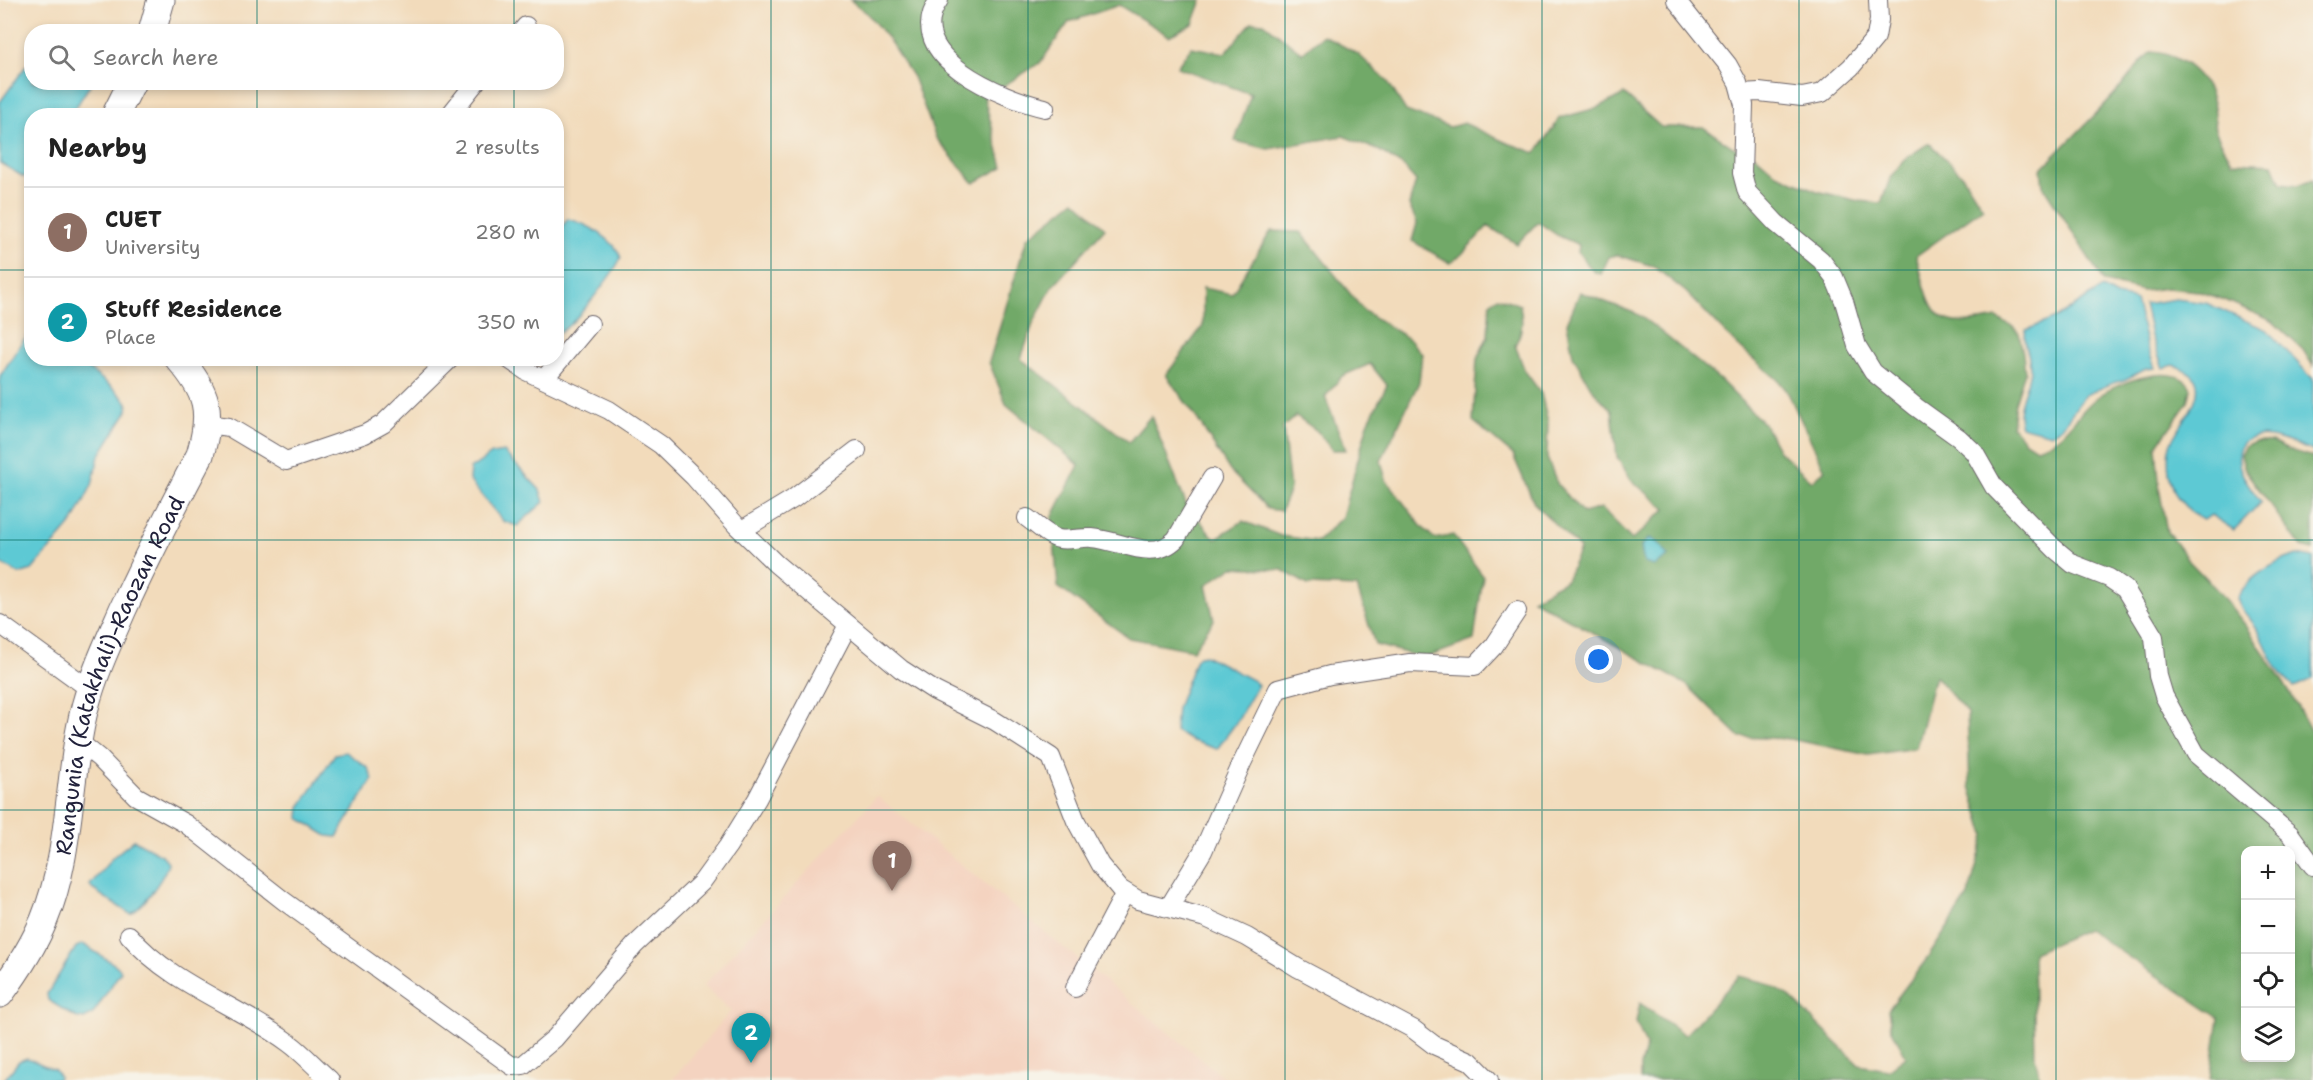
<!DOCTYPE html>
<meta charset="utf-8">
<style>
body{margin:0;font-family:"Shantell Sans",sans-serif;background:#f2f2f2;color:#222}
.controls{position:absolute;right:18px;bottom:18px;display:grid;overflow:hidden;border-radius:12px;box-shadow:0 3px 9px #0003}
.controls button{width:54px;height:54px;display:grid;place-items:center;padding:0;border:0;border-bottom:2px solid #e0e0e0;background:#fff;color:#222;font:30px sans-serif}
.you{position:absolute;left:1599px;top:660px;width:21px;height:21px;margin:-15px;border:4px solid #fff;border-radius:50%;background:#1a73e8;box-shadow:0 0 0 9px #1a73e833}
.badge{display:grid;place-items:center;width:39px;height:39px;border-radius:50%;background:#d1495b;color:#fff;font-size:20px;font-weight:700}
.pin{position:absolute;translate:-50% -50px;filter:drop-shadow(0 2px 3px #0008)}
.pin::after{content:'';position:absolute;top:32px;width:21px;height:18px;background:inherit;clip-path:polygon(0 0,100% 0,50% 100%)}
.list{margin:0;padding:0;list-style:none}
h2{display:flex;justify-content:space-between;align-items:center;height:78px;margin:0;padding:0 24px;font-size:26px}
h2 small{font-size:20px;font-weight:400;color:#767676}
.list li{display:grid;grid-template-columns:39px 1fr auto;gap:18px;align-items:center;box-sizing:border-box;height:90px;padding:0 24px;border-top:2px solid #e0e0e0}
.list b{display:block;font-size:22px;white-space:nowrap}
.list p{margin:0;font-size:20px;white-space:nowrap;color:#767676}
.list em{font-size:20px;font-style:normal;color:#767676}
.icon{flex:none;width:33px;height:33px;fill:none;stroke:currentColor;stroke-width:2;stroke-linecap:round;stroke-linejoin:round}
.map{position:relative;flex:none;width:2313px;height:1080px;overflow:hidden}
.search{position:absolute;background:#fff;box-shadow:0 3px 9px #0003;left:24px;top:24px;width:540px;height:66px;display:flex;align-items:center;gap:15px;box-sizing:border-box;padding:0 21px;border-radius:24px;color:#767676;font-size:22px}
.panel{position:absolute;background:#fff;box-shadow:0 3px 9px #0003;left:24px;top:108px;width:540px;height:258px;border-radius:24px}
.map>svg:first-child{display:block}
</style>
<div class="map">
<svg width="2313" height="1080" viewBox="0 0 2313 1080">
<rect width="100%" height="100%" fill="#f7f3e8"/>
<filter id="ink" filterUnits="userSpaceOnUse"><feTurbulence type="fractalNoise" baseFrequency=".0167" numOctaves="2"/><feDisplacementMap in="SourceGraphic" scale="12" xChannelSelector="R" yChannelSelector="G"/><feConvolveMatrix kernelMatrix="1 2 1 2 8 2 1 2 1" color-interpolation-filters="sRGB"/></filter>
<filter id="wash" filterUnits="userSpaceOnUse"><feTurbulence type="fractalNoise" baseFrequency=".008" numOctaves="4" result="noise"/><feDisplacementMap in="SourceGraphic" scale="24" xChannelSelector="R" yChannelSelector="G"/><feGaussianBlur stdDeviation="1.35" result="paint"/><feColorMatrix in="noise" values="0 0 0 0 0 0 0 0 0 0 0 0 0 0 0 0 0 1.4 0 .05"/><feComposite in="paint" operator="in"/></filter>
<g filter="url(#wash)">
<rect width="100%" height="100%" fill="#f2dbbb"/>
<!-- built -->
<path fill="#f4d3c0" d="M 877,796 L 1227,1080 L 672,1080 L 731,1011 L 703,986 Z"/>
<!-- forest -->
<g fill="#71a967" stroke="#4a6651" stroke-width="1.5" fill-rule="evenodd">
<path d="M 850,0 L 1202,0 L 1193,24 L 1169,36 L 1119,5 L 1069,22 L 1040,63 L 984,98 L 1003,167 L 974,183 L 936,138 L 913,77 L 889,40 L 867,13 Z"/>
<path d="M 1252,22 L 1264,23 L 1302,53 L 1323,35 L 1358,54 L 1388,82 L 1406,111 L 1450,127 L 1464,123 L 1505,142 L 1536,153 L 1560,118 L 1597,108 L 1624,94 L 1661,127 L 1703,127 L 1733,147 L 1755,155 L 1777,174 L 1817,191 L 1859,201 L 1881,203 L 1891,176 L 1909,156 L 1929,143 L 1962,175 L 1983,208 L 1916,256 C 1933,313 1930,332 1997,318 L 2013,327 L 2019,333 L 2023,353 L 2025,372 L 2015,403 L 2012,426 L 2025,441 L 2036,448 C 2069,440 2073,414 2099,396 C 2119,382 2176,360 2191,388 L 2188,402 L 2156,447 L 2160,493 L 2167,532 L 2188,560 L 2218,591 L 2247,627 L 2290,693 L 2313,735 L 2313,1080 L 2210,1079 L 2219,1018 L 2087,929 L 2033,953 L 2035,1057 L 2041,1080 L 1640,1080 L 1640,1066 L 1646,1045 L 1636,1022 L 1640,1003 L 1685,1035 L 1739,976 L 1763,982 L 1788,995 L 1859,1065 L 1888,1070 L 1906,1056 L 1891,1028 L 1888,1010 L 1929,956 L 1968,896 L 1985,835 L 1970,786 L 1967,713 L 1935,676 L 1916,748 L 1868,755 L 1790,739 L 1740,737 L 1687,685 L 1532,599 L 1566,580 L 1580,549 L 1534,503 L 1513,455 L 1473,421 L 1477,359 L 1488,336 L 1490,303 L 1498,297 L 1520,305 C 1523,321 1523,331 1515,345 L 1525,371 L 1541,393 L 1548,422 L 1547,458 L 1558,485 L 1583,513 L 1601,508 L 1632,540 L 1666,509 L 1631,480 L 1617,457 L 1612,411 L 1592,389 L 1573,356 L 1567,323 L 1580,292 L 1637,314 L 1655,327 L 1720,380 L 1765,425 L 1779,451 L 1812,481 L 1825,470 L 1787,391 L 1777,379 L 1738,346 L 1686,292 L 1653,266 L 1617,255 L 1609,257 L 1601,274 L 1593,271 L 1578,252 L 1579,245 L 1557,235 L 1538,222 L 1517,244 L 1488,226 L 1461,255 L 1450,263 L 1412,241 L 1417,223 L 1409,205 L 1416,181 L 1403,166 L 1380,151 L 1343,136 L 1268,149 L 1235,141 L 1251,94 L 1177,67 L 1191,47 L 1225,53 ZM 2246,850 L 2290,850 L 2290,1058 L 2246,1058 Z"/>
<path d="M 2151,52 C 2184,54 2212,80 2215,114 C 2216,119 2213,124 2215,129 C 2217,137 2228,153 2232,162 L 2273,164 L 2281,183 L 2298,185 L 2313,179 L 2313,366 L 2303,350 L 2272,321 L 2225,300 L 2198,291 L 2167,288 L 2143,291 L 2104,282 L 2043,186 L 2041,169 C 2067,143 2093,118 2117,91 C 2129,78 2138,63 2151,52 Z"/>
<path d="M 1075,200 L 1105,228 L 1052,287 L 1033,324 L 1021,359 L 1129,442 L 1151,416 L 1186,504 L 1215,539 L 1243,521 L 1281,536 L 1318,541 L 1342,517 L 1368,423 L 1387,385 L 1370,364 L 1342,376 L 1325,397 L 1346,450 L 1332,450 L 1317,431 L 1296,416 L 1283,427 L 1290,489 L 1281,511 L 1268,509 L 1230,471 L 1198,420 L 1166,375 L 1203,326 L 1203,288 L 1232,294 L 1271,231 L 1301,232 L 1364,311 L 1409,339 L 1422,354 L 1419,382 L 1381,461 L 1386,480 L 1422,527 L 1435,539 L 1453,535 L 1483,576 L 1474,640 L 1425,658 L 1375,645 L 1357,587 L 1308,585 L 1282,570 L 1233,567 L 1206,585 L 1214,620 L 1193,650 L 1129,638 L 1058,587 L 1052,518 L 1079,465 L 1006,404 L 989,362 L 1027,238 Z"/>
<path d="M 2255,442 L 2272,442 L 2286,449 L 2313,457 L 2313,550 L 2301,547 L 2245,470 L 2241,454 L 2246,446 Z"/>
</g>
<!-- water -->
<g fill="#5dc9d4" stroke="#407688" stroke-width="1.5">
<path d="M 31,59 L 32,82 L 89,82 L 90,85 L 71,115 L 32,116 L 31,172 L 24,177 L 0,163 L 0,102 Z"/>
<path d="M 568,219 C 586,223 615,239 621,258 C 613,273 572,330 557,333 L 557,232 Z"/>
<path d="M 2102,288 L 2116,296 L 2136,300 L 2146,343 L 2155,368 L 2146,369 L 2124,380 L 2113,383 L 2085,395 L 2062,427 L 2051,434 L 2021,426 C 2014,407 2029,387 2030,369 C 2031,355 2022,343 2026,330 L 2058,317 Z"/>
<path d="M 2176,299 L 2206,303 L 2267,330 L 2313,379 L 2313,451 C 2291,444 2263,427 2243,443 C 2230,466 2249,484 2261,502 L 2234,530 L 2211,515 L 2204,520 C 2194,516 2186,508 2179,499 C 2173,491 2171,483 2169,473 C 2168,464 2167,454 2170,445 C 2176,427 2208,397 2194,377 C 2190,371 2180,368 2174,365 L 2163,368 L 2151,336 L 2144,304 Z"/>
<path d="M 31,332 L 32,358 L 78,359 C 93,375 115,386 128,404 L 127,412 L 99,456 L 92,485 L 73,522 L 32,570 L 19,574 L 0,563 L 0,376 L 22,342 Z"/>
<path d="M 504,452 L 540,490 L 544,502 L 517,526 L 503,521 L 469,480 L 470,469 L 492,454 Z"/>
<path d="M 1650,538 L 1658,543 L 1669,556 L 1654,566 L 1644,563 L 1641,546 Z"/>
<path d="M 2297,555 L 2313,558 L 2313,679 L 2294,687 C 2275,673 2269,650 2258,630 C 2252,619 2239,610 2237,598 C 2249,576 2273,563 2297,555 Z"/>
<path d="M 1205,655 L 1254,681 L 1258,685 L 1238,720 L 1217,749 L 1190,740 L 1175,731 L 1177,708 L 1196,659 L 1199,656 Z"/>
<path d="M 346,752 L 368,768 L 373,779 L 337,837 L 327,836 L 299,818 L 300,807 L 335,754 Z"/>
<path d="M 134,840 L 162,855 L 168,862 C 167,874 141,910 130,914 L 92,889 L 90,885 L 113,857 Z"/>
<path d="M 83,944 L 117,966 L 121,971 L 92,1015 L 84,1019 L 75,1017 L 48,1000 L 47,994 L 76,947 Z"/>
<path d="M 27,1058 L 55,1070 L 59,1076 L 58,1080 L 4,1080 L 19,1061 Z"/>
</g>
</g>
<g filter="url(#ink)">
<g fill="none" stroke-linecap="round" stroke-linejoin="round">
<defs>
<g id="minor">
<path d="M 939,0 C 899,56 1004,99 1045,108"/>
<path d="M 1676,0 L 1728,65 L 1738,83 L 1744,105 L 1742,173 L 1747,192 L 1776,223 L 1821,260 L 1834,277 L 1844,301 L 1857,346 L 1873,372 L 1916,407 L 1959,438 L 1974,452 L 1994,487 L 2055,549 L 2073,564 L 2109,578 L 2125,589 L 2154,637 L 2158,676 L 2164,696 L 2196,754 L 2290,834 L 2313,866"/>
<path d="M 521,32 L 526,26"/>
<path d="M 1741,93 L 1759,92 L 1802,97 L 1822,93 L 1851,67 L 1876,37 L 1879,20 L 1878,0"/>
<path d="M 449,116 L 476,82"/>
<path d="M 507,358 L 526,371 L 609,410 L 661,445 L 694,477 L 736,525 L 776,564 L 901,669 L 935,691 L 995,721 L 1051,757 L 1076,821 L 1100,865 L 1120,889 L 1138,900 L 1206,918 L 1247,937 L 1298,968 L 1413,1029 L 1434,1045 L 1470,1061 L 1489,1080"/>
<path d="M 544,379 L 590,324"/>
<path d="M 207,424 L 229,427 L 286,461 L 365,434 L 383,424 L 451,358"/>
<path d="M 1027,518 C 1036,524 1049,537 1059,539 C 1069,541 1081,537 1092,538 C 1121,540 1152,563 1176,539 L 1212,478"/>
<path d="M 742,530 L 793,499 L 857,450"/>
<path d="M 0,624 L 91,690"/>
<path d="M 78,741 L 99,758 L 136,796 L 186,824 L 284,901 L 512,1066 L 523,1065 L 555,1038 L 635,945 L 702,882 L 728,846 L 757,799 L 848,625"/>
<path d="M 1169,907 L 1203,851 L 1242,763 L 1278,689 L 1330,675 L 1410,663 L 1475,666 L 1494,646 L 1517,611"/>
<path d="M 129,935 C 171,985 238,1005 289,1043 C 303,1053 316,1068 330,1080"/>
<path d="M 1075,988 L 1125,893"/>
</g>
<g id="secondary">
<path d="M 152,32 L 161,0"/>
<path d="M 115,116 L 132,82"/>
<path id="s1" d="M 0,994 C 17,971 33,947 44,920 C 72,853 67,776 85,707 C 94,673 109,641 123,609 C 147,557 173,506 200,455 C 213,411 208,392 178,358"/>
</g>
</defs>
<!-- minor casing -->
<use href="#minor" stroke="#6b6368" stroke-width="20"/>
<!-- secondary casing -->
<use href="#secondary" stroke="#6b6368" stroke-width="29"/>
<!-- minor -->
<use href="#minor" stroke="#fff" stroke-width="18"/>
<!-- secondary -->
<use href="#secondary" stroke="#fff" stroke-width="27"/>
</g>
</g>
<!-- grid -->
<path fill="none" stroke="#0f766e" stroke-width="1.5" stroke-opacity="0.55" d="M 257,0 L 257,32M 514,0 L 514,32M 771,0 L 771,1080M 1028,0 L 1028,1080M 1285,0 L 1285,1080M 1542,0 L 1542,1080M 1799,0 L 1799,1080M 2056,0 L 2056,1080M 257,82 L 257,116M 514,82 L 514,116M 0,270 L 32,270M 556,270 L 2313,270M 257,358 L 257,1080M 514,358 L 514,1080M 0,540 L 2313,540M 0,810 L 2313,810"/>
<g text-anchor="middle" stroke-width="6" stroke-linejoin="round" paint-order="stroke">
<!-- street labels -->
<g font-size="22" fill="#22223b" stroke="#f7f3e8">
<text dy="8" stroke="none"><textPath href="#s1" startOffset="344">Rangunia (Katakhali)-Raozan Road</textPath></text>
</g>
</g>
</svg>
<div class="controls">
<button>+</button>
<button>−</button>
<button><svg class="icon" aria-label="locate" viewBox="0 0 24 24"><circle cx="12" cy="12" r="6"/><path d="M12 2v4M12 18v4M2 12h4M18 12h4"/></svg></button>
<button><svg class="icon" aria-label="layers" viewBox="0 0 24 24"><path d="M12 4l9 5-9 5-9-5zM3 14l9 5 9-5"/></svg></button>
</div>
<div class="you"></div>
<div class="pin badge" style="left:892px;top:891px;background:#8d6e63">1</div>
<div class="pin badge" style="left:751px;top:1063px;background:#0f9aa8">2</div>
<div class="search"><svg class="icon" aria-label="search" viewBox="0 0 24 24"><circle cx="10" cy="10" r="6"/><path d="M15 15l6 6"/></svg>Search here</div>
<section class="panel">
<h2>Nearby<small>2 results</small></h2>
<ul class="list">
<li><span class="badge" style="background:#8d6e63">1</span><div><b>CUET</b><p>University</p></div><em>280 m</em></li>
<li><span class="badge" style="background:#0f9aa8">2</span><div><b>Stuff Residence</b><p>Place</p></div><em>350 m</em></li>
</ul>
</section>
</div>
